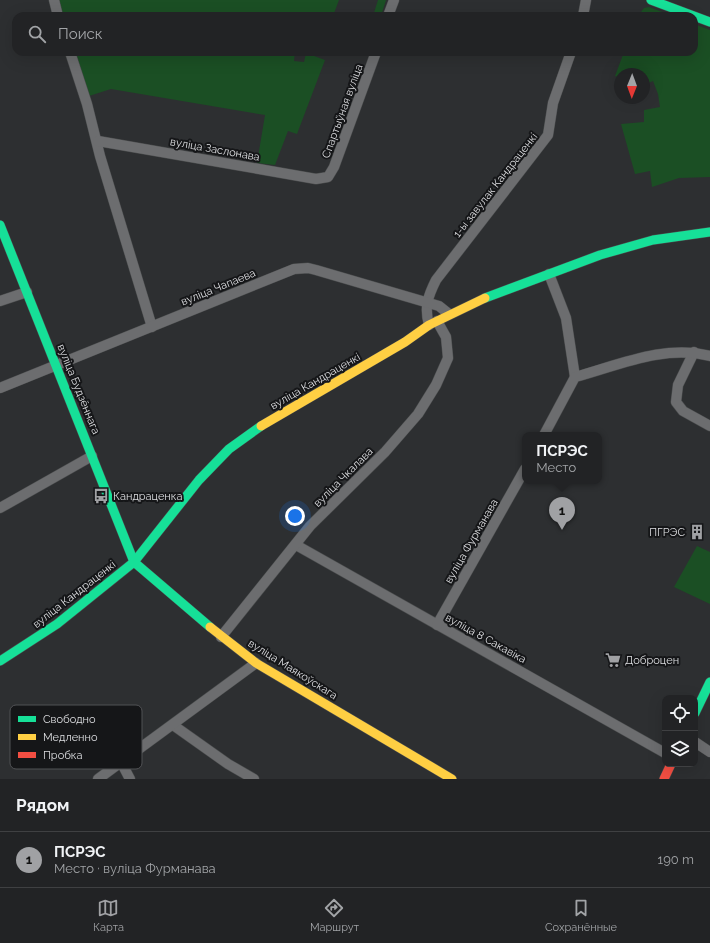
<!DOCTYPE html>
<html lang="ru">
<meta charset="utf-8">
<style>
body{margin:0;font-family:Raleway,sans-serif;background:#2e2f32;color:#f1f3f6}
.controls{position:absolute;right:12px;bottom:12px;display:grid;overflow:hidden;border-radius:8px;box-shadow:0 4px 16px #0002}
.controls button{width:36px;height:36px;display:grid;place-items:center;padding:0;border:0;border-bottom:1px solid #3f4042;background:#222325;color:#f1f3f6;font:20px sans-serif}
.compass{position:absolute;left:614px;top:68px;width:36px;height:36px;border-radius:50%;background:#222325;box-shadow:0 4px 16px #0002;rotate:181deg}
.you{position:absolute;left:295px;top:516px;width:14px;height:14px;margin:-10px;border:3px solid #fff;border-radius:50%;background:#1a73e8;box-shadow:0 0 0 6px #1a73e833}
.badge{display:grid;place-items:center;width:26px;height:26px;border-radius:50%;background:#a0a1a4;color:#111;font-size:13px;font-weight:700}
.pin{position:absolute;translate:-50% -33px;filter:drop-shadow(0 1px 2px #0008)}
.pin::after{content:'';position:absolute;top:21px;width:14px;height:12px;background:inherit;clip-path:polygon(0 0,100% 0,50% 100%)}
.popup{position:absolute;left:522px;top:432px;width:80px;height:52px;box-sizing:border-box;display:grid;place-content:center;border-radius:8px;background:#222325;filter:drop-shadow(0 1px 3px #0005);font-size:13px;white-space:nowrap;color:#a2a4a7}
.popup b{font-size:15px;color:#f1f3f6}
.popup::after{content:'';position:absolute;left:50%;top:100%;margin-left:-8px;border:8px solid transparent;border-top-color:#222325}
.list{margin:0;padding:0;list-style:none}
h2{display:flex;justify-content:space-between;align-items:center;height:52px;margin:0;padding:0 16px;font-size:17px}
h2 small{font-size:13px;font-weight:400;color:#a2a4a7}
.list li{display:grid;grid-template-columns:26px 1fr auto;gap:12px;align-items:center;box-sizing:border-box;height:56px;padding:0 16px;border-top:1px solid #3f4042}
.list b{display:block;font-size:15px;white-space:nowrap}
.list p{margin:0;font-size:13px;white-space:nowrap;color:#a2a4a7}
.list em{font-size:13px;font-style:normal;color:#a2a4a7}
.icon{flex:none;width:22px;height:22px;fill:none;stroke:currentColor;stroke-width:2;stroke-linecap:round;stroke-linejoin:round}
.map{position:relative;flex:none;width:710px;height:779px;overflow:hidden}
.search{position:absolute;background:#222325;box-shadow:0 4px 16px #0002;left:12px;right:12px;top:12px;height:44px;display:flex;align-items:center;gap:10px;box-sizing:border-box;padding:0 14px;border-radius:12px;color:#a2a4a7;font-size:15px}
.sheet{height:108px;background:#222325}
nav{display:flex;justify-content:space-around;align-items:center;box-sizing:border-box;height:56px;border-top:1px solid #3f4042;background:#222325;font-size:11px;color:#a2a4a7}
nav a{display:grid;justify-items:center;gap:2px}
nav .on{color:#a0a1a4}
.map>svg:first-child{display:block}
</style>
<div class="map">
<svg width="710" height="779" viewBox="0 0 710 779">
<rect width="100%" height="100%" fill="#2d2f31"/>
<!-- green -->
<g fill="#1b4f24">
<path d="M 59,0 L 339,0 L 333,16 L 63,16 Z"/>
<path d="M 378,0 L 386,0 L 381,16 L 373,16 Z"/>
<path d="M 649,7 L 673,16 L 638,16 L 644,8 Z"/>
<path d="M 694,24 L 710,30 L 710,177 L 679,178 L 652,187 L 650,171 L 635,174 L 621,124 L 644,122 L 644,110 L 660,107 L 658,94 L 653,81 L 644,85 L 644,74 L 620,74 L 620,78 L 615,76 L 624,52 L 694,52 Z"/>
<path d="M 75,52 L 295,52 L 294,61 L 304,62 L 306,53 L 325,60 L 297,134 L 288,131 L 275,165 L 257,163 L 265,115 L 111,89 L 89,96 Z"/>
<path d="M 697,546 L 710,552 L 710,604 L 674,587 Z"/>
</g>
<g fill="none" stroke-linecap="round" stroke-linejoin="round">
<defs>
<g id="street">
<path d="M 54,0 L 58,16"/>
<path d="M 388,16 L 394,0"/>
<path d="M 583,16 L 586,0"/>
<path d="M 70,52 L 87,104 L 100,156 L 152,327"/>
<path d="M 98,141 L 316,179 L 328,177 L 334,167 L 376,52"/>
<path d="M 549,274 L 566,318 L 575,377"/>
<path d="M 0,301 L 27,292"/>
<path d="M 429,325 C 424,307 428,296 436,280 L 548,135 L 553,103 L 571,52"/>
<path d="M 694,352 L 678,385 L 676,402 L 683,411 L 710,426"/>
<path d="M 0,388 L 294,269 L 308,268 L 316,270 L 439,306 L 449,314"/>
<path d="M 544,435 L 575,377 C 619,365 665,344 710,356"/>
<path d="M 0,508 L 92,456"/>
<path d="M 296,545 L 665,753"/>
<path d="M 437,625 L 525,469"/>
<path d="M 221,637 L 310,526 L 385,452 L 418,414 L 436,385 L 448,358 L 446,337 L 437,321"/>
<path d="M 173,725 L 228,764 L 254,779"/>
<path d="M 695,742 L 710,752"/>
<path d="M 121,762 L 130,779"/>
<path d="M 98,779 L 256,663"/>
</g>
<g id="fast">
<path d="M 651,0 L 710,22"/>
<path d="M 0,225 L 134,562 L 210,627"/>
<path d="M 485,298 L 600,255 L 653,240 L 710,232"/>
<path d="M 0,661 L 57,624 L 134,562 L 199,480 L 229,449 L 261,426"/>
<path d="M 695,713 L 710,682"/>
</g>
<g id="slow">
<path d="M 261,426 L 405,342 L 429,325 L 485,298"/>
<path d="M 210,627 L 256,663 L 452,779"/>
</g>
<path id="jam" d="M 664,779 L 671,764"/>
</defs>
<!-- street casing -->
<use href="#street" stroke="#4a4c4d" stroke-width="11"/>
<!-- fast casing -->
<use href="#fast" stroke="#4a4c4d" stroke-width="10"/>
<!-- slow casing -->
<use href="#slow" stroke="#4a4c4d" stroke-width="10"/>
<!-- jam casing -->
<use href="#jam" stroke="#4a4c4d" stroke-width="10"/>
<!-- street -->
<use href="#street" stroke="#6c6d6f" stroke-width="10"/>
<!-- fast -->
<use href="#fast" stroke="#16e098" stroke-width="9"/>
<!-- slow -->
<use href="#slow" stroke="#ffcf43" stroke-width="9"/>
<!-- jam -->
<use href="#jam" stroke="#f24e42" stroke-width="9"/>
</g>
<!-- icons -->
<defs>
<symbol id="bus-bare" viewBox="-9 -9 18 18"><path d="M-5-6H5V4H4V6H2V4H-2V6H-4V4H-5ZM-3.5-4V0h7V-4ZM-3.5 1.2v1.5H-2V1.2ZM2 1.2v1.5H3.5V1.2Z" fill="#a0a1a4" stroke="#151618" stroke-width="2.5" paint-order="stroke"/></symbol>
<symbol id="building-bare" viewBox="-9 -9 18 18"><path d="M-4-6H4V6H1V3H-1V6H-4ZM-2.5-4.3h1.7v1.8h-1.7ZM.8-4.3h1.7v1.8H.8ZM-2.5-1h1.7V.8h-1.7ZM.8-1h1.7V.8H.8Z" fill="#a0a1a4" stroke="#151618" stroke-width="2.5" paint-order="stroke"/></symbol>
<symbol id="supermarket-bare" viewBox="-9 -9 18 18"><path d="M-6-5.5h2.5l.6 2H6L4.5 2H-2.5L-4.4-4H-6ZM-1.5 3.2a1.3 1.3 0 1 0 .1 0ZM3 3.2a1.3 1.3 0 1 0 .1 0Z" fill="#a0a1a4" stroke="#151618" stroke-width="2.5" paint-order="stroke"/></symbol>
</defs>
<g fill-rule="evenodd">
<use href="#bus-bare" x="90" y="485" width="22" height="22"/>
<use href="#building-bare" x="686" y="521" width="22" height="22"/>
<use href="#supermarket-bare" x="602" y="649" width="22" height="22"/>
</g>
<g text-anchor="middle" stroke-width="4" stroke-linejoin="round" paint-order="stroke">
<!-- street labels -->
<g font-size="11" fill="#dedfe2" stroke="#151618">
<text transform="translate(342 111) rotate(-70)" y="4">Спартыўная вуліца</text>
<text transform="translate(215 149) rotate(10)" y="4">вуліца Заслонава</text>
<text transform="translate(495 185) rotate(-52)" y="4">1-ы завулак Кандраценкі</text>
<text transform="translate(218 287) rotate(-22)" y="4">вуліца Чапаева</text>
<text transform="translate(315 381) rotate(-30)" y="4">вуліца Кандраценкі</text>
<text transform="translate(79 389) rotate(68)" y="4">вуліца Будзённага</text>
<text transform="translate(343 477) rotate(-45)" y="4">вуліца Чкалава</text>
<text transform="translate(471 541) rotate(-60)" y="4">вуліца Фурманава</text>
<text transform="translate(74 594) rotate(-38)" y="4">вуліца Кандраценкі</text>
<text transform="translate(486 638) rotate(29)" y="4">вуліца 8 Сакавіка</text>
<text transform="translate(293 669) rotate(32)" y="4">вуліца Маякоўскага</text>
</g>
<!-- poi labels -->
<g font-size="11" fill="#dedfe2" stroke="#151618" text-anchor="start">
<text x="113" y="500">Кандраценка</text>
<text x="685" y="536" text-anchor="end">ПГРЭС</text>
<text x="625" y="664">Доброцен</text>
</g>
</g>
<!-- legend -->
<rect x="10" y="705" width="132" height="64" rx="6" fill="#151618" stroke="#515255" stroke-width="1"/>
<rect x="18" y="716" width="18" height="6" fill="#16e098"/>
<rect x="18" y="734" width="18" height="6" fill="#ffcf43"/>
<rect x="18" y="752" width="18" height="6" fill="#f24e42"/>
<g font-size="11" fill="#dedfe2">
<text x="43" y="723">Свободно</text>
<text x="43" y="741">Медленно</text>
<text x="43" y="759">Пробка</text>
</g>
</svg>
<div class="controls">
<button><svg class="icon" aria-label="locate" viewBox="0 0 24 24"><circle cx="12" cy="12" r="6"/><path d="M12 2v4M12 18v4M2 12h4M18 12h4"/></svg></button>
<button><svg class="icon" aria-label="layers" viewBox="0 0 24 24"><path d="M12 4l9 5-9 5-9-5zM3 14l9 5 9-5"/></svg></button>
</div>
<svg class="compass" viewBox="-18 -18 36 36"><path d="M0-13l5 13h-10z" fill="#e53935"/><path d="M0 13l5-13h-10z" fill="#a2a4a7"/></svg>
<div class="you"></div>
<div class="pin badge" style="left:562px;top:530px">1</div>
<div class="popup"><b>ПСРЭС</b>Место</div>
<div class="search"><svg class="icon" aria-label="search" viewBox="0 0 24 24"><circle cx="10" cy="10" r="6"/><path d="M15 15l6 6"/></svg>Поиск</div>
</div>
<section class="sheet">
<h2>Рядом<small></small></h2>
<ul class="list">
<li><span class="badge">1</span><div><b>ПСРЭС</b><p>Место · вуліца Фурманава</p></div><em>190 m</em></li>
</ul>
</section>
<nav>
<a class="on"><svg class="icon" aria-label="map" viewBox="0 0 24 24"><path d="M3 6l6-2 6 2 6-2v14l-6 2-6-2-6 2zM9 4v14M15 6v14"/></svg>Карта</a>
<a><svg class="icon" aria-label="directions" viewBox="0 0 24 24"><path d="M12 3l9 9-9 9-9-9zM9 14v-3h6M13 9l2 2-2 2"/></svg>Маршрут</a>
<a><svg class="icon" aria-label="saved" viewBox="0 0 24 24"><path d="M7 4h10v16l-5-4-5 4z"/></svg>Сохранённые</a>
</nav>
